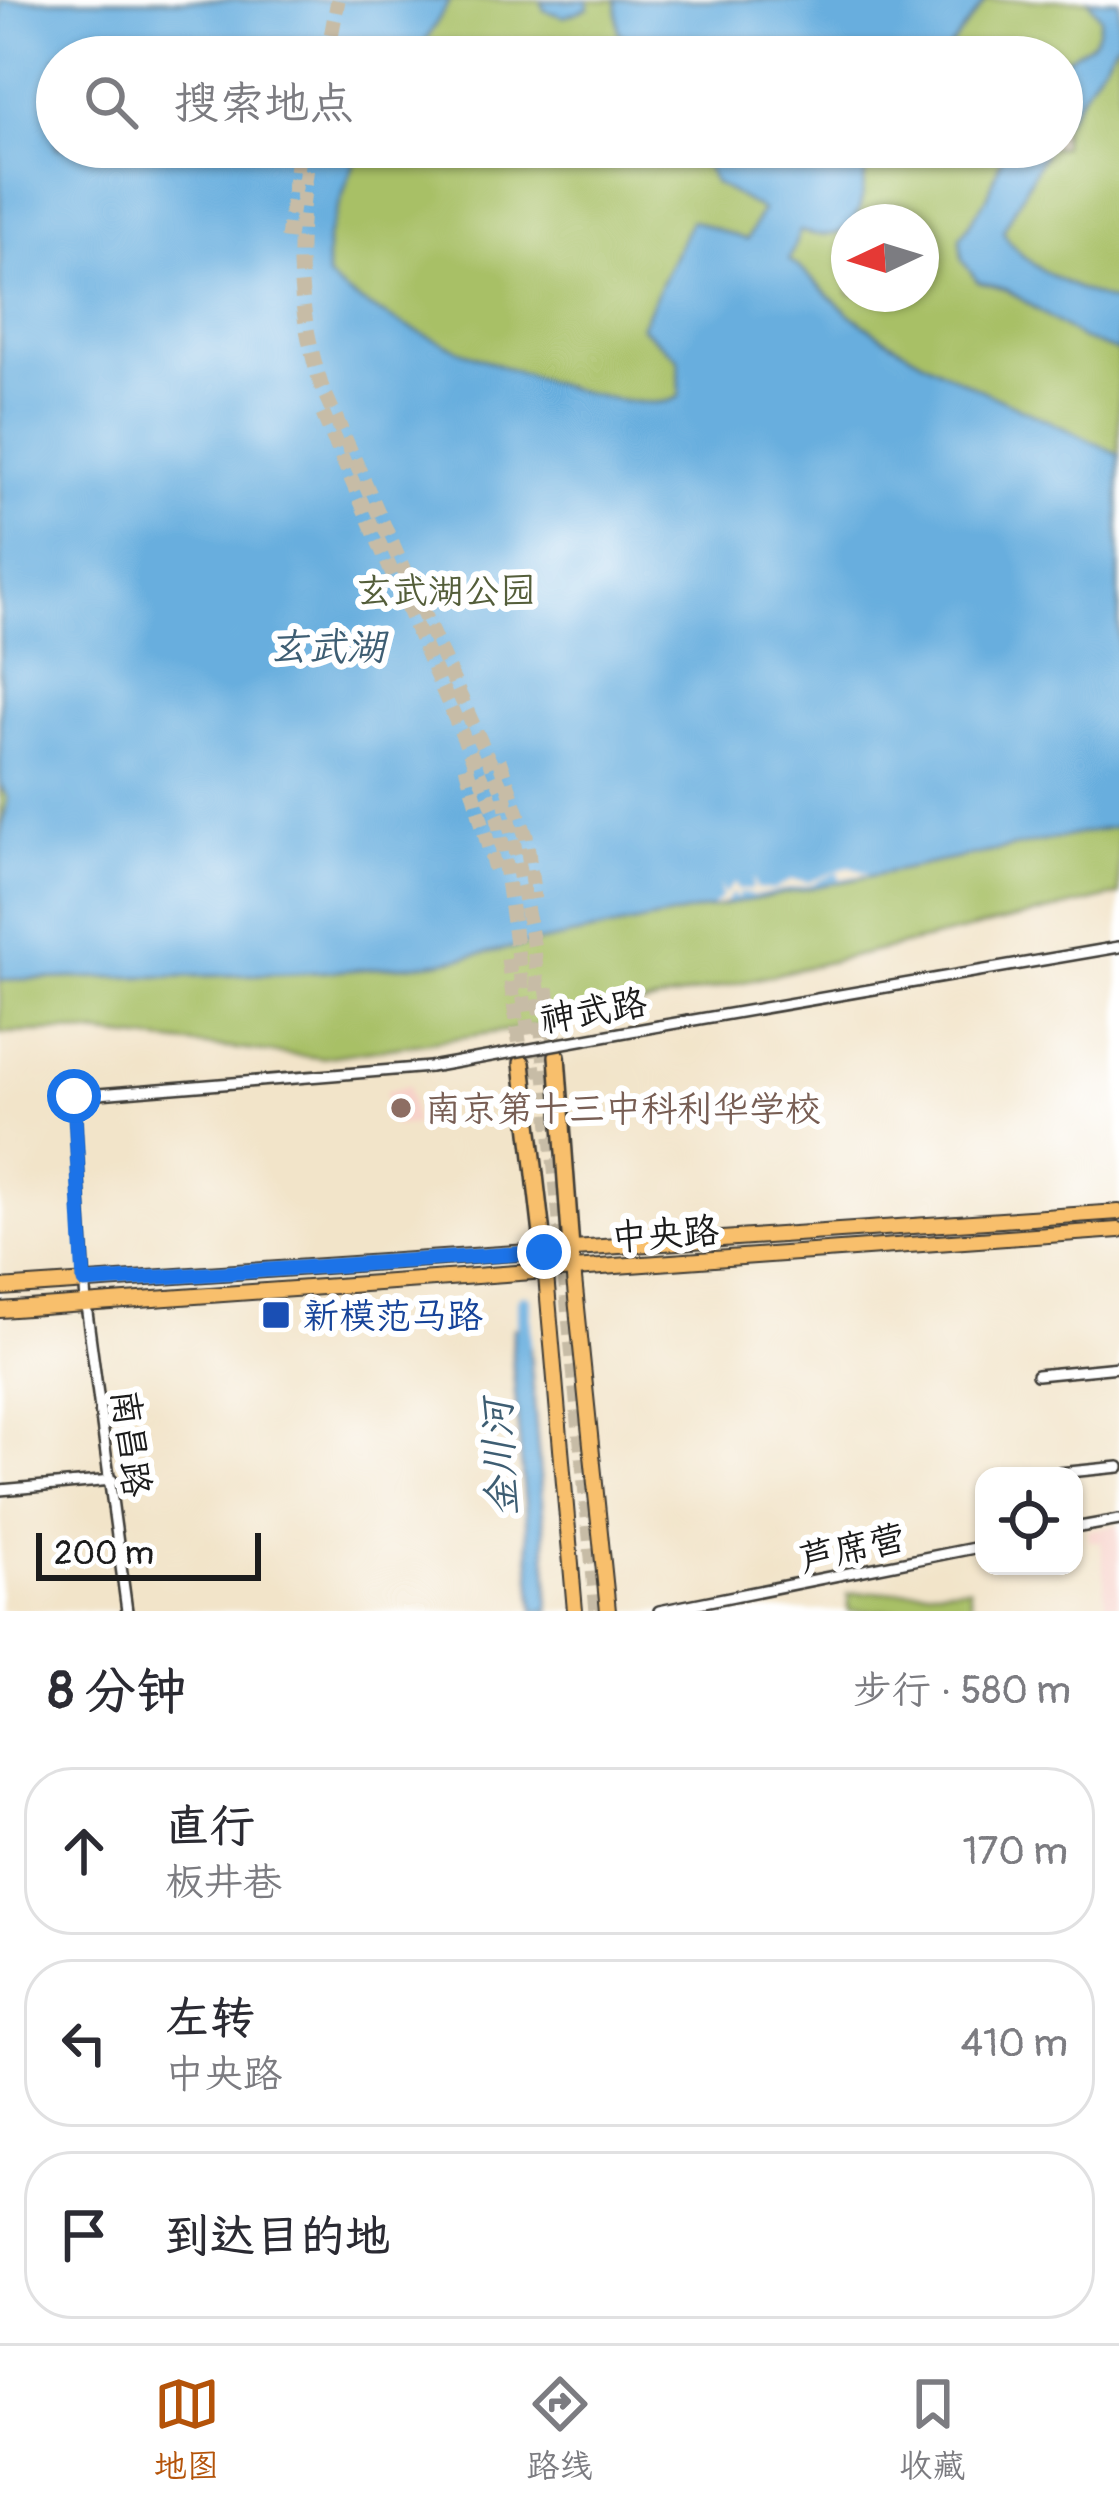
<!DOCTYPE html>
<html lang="zh">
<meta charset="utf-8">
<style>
body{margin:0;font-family:Pangolin,"LXGW WenKai TC",sans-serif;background:#f7f7f7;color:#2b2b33}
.controls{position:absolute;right:36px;bottom:36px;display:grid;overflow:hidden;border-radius:24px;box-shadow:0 3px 9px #0004}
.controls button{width:108px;height:108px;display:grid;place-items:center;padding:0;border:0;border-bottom:3px solid #e1e1e2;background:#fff;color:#2b2b33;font:60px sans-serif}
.compass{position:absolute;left:831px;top:204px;width:108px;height:108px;border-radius:50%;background:#fff;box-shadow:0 3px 9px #0004;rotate:266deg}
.scale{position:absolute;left:36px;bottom:30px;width:225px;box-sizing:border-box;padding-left:12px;border:6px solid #1c1c1c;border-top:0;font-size:33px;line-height:42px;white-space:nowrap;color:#1c1c1c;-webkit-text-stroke:9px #fff;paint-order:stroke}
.stop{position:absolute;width:36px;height:36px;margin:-27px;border:9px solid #1a73e8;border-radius:50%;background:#fff}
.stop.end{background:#1a73e8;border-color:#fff;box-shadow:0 3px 12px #0008}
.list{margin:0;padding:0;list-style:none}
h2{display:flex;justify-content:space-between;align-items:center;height:156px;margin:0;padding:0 48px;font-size:51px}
h2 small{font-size:39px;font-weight:400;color:#7c7c81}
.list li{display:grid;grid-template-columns:78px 1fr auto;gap:36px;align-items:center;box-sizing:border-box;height:168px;margin:0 24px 24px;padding:0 24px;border:3px solid #e1e1e2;border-radius:48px}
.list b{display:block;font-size:45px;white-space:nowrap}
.list p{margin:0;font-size:39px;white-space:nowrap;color:#7c7c81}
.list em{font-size:39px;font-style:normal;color:#7c7c81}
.icon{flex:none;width:66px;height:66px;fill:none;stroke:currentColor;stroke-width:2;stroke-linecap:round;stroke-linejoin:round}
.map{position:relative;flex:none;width:1119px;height:1611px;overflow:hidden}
.search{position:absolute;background:#fff;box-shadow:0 3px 9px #0004;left:36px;right:36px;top:36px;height:132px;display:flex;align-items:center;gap:30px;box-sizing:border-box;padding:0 42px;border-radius:66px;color:#7c7c81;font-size:45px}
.sheet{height:732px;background:#fff}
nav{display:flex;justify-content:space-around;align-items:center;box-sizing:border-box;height:168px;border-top:3px solid #e1e1e2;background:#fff;font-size:33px;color:#7c7c81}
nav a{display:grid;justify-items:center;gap:6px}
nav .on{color:#b45309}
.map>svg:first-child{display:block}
</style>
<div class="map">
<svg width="1119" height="1611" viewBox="0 0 1119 1611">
<rect width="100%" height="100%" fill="#fff"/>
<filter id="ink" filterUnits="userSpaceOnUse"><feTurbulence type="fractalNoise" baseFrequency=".00833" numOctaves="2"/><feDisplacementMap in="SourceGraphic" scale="24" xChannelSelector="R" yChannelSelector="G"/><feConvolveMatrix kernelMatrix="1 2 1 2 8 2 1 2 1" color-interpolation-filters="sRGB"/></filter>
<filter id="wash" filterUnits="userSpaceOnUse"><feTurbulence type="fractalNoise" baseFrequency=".004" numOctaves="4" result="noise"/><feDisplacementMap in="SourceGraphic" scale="48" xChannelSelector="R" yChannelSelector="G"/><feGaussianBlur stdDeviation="2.7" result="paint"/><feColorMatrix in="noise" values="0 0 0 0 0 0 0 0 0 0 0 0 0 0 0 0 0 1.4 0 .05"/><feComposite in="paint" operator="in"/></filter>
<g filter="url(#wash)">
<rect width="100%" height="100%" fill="#f2e4c9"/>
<!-- built -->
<g fill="#f7d1c9">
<path d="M 409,1086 L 415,1124 L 393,1126 L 385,1092 Z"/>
<path d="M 1119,1525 L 1119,1604 L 1106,1605 L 1101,1541 L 1089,1541 L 1088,1530 Z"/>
</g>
<!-- green -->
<g fill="#a8c066" stroke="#626e41" stroke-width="3" fill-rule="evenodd">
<path d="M 0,0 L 1119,0 L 1119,895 L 578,1020 L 321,1058 L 66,1031 L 0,1033 ZM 57,57 L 1062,57 L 1062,147 L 57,147 ZM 849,222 L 921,222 L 921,294 L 849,294 Z"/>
<path d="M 969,1587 L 972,1611 L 849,1611 L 848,1594 Z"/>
</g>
<!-- water -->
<g fill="#67aede" stroke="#42657d" stroke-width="3">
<path d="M 0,0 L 450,0 L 416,57 L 57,57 L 57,147 L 360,147 L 327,239 L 327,276 C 363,320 635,431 680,396 L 679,359 L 641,327 L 691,220 L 747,240 L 762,210 L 714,183 L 702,157 L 703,147 L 870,147 C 858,190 873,251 800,231 L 789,260 C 811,274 824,294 845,310 C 924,373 1030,408 1119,455 L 1119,826 L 441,962 C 295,979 147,975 0,980 L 0,837 L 8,798 L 0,784 Z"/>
<path d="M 588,0 L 588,8 L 564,17 L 544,10 L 541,1 Z"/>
<path d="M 616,0 L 986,0 L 943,57 L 653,57 L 619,33 Z"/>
<path d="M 1088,0 L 1119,0 L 1119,39 L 1062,125 L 1062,63 C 1081,43 1096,54 1101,17 Z"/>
<path d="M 1005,147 L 1047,147 L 1003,231 C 1022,269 1081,291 1119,304 L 1119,352 L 1084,340 L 1007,290 L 978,282 L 962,260 L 960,238 L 988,196 Z"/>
<path d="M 528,1326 L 548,1577 L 549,1611 L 534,1611 L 512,1357 L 513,1329 Z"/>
</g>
<!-- pier -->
<path fill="#f2e4c9" d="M 850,866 L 869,874 L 840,879 L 838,872 L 809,885 L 754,896 L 739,892 L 737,900 L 732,893 L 725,903 L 712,907 L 721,898 L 720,884 L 724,895 L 735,882 L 737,889 L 752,890 L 754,877 L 756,889 L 774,890 L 791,880 L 809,882 Z"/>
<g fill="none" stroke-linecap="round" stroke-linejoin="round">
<!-- river -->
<path stroke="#67aede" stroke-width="14" d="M 524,1344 L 524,1301"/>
</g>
</g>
<g filter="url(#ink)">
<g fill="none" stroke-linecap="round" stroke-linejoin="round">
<!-- highway-tunnel -->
<g stroke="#c7bca6" stroke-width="15" stroke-dasharray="15 8" stroke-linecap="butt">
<path d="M 327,57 L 338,0"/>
<path d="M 310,147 C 296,236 294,297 321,385 L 504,794 L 534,948 L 597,1611"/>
<path d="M 288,239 L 299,147"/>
<path d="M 323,414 L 498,817 L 535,1077"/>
<path d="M 499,760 L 526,836 L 534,899"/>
<path d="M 466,766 L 497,876"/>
<path d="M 508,959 L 522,1063"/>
<path d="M 547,988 L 557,1056"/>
</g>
<defs>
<g id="street">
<path d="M 659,1026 L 1119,947"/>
<path d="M 1037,1375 L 1119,1367"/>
<path d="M 1049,1474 L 1119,1467"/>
<path d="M 0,1490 L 112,1480"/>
<path d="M 1074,1528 L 1119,1520"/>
<path d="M 127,1611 L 86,1305 L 74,1096 L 430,1067"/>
<path d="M 659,1611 L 984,1546"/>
</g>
<g id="primary">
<path d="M 571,1249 L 608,1611"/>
<path d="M 544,1252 L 575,1611"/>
<path d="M 0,1288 L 1119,1212"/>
<path d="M 0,1310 L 1119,1230"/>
</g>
<g id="highway">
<path d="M 557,1056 L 571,1249"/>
<path d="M 522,1063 L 544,1252"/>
</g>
</defs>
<!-- street casing -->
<use href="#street" stroke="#3c3a36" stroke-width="14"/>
<!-- primary casing -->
<use href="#primary" stroke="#3c3a36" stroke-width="18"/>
<!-- highway casing -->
<use href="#highway" stroke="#3c3a36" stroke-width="20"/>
<!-- street -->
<use href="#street" stroke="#fff" stroke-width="9"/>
<!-- primary -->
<use href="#primary" stroke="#f8bf6c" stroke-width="14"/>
<!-- highway -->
<use href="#highway" stroke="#f8bf6c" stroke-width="15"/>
<defs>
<path id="street-bridge" d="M 430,1067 L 659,1026"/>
</defs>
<!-- street-bridge casing -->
<use href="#street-bridge" stroke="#3c3a36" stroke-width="14" stroke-linecap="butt"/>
<!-- street-bridge -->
<use href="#street-bridge" stroke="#fff" stroke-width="9"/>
</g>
</g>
<g fill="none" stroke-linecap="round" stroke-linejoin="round" filter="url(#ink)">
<!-- route -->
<path stroke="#1a73e8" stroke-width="15" d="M 74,1096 L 84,1282 L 544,1252"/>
</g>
<!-- markers -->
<circle fill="#8d6e63" stroke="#fff" stroke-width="4.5" cx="401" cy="1108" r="12"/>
<rect fill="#1a4fb4" stroke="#fff" stroke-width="4.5" x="261" y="1300" width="30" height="30" rx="6"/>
<g text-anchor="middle" stroke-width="12" stroke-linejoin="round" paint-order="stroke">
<!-- park labels -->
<g font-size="36" fill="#545e3a" stroke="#fff">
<text x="446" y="603">玄武湖公园</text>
</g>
<!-- street labels -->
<g font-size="36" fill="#1c1c1c" stroke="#fff">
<text transform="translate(593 1010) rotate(-10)" y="13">神武路</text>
<text transform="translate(665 1233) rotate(-4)" y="13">中央路</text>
<text transform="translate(132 1443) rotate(83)" y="13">南昌路</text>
<text transform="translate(852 1547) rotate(-12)" y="13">芦席营</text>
</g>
<!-- education labels -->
<g font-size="36" fill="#785e54" stroke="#fff" text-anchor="start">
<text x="425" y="1121">南京第十三中科利华学校</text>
</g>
<!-- transit labels -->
<g font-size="36" fill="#164399" stroke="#fff" text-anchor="start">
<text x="303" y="1328">新模范马路</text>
</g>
<!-- water labels -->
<g font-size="39" font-style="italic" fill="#3e5e73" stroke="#fff">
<text x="327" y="660">玄武湖</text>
<text transform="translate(499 1458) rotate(-93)" y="14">金川河</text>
</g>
</g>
</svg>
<div class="controls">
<button><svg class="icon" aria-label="locate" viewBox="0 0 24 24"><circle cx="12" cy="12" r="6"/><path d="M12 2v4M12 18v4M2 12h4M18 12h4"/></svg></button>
</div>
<svg class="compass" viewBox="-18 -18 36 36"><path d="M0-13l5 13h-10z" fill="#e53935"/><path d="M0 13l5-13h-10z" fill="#7c7c81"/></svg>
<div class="scale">200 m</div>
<div class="stop" style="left:74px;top:1096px"></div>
<div class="stop end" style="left:544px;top:1252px"></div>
<div class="search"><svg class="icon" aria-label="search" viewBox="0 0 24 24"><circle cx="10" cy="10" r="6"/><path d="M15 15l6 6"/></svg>搜索地点</div>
</div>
<section class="sheet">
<h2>8 分钟<small>步行 · 580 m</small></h2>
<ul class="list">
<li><svg class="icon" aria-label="ahead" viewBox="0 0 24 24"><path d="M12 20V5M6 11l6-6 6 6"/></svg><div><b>直行</b><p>板井巷</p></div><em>170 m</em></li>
<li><svg class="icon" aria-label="left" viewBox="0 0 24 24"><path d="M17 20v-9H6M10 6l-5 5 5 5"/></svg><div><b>左转</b><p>中央路</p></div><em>410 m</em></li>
<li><svg class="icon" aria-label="arrive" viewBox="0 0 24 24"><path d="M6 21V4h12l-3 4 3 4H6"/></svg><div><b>到达目的地</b></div></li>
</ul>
</section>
<nav>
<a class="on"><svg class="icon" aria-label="map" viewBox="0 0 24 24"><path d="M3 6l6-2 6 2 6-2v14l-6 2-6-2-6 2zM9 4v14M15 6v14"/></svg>地图</a>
<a><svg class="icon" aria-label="directions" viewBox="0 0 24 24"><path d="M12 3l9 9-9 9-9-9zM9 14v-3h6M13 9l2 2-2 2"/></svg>路线</a>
<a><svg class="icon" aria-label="saved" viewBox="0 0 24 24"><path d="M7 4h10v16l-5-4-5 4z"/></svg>收藏</a>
</nav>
